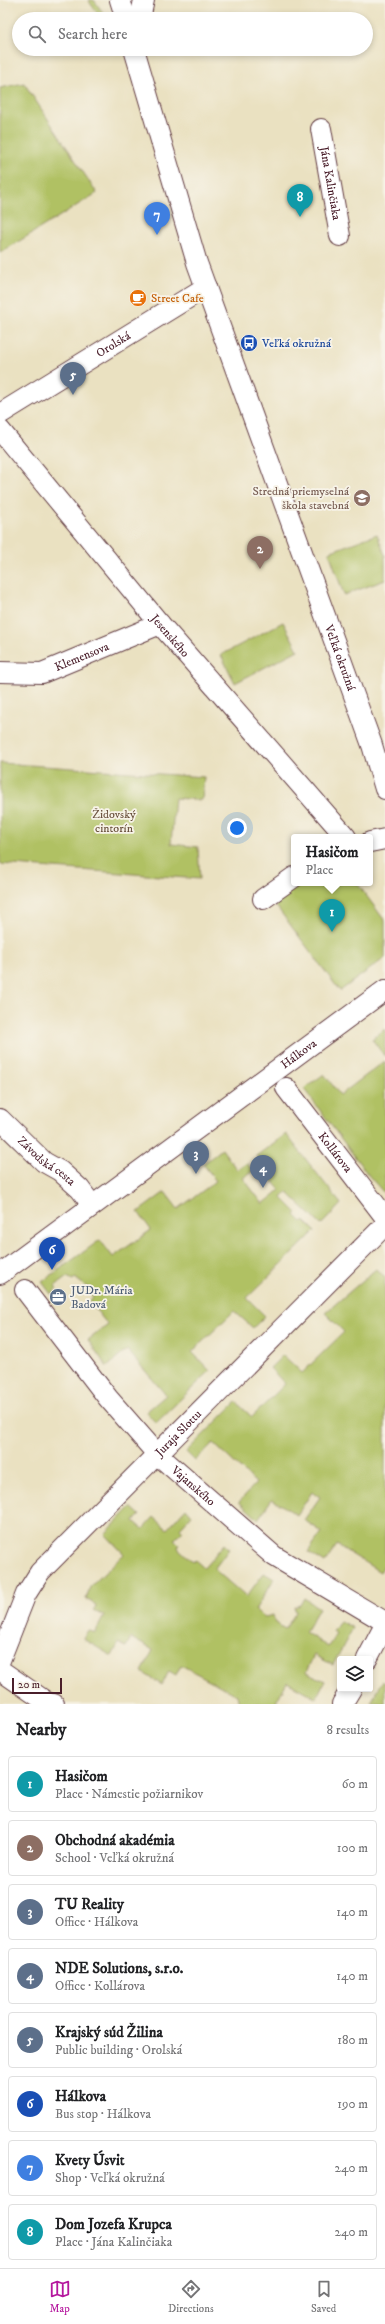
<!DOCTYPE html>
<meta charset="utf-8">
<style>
body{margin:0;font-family:"IM FELL DW Pica",serif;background:#f6f6f6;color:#202124}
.controls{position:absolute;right:12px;bottom:12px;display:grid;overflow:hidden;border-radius:4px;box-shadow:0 2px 6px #0003}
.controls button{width:36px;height:36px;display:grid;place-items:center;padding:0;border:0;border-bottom:1px solid #e0e0e0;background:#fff;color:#202124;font:20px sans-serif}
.scale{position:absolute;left:12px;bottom:10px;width:50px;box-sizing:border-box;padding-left:4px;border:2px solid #4a1f2b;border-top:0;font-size:11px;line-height:14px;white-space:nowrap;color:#4a1f2b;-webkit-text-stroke:3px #f7f3e8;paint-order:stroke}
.you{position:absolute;left:237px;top:828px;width:14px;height:14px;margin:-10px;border:3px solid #fff;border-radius:50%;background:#1a73e8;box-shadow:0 0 0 6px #1a73e833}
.badge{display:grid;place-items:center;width:26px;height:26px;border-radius:50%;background:#b5179e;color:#fff;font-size:13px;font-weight:700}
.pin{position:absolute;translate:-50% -33px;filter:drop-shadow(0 1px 2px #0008)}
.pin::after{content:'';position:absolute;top:21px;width:14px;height:12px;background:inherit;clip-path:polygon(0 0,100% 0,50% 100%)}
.popup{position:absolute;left:291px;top:834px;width:82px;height:52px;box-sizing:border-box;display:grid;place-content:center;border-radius:4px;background:#fff;filter:drop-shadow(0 1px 3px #0005);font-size:13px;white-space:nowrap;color:#757577}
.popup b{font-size:15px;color:#202124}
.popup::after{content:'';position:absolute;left:50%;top:100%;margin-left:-8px;border:8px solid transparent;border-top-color:#fff}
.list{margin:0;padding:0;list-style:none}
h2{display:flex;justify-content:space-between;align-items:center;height:52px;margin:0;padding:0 16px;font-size:17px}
h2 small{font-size:13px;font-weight:400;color:#757577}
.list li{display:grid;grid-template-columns:26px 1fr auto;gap:12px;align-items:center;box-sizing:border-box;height:56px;margin:0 8px 8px;padding:0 8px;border:1px solid #e0e0e0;border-radius:4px}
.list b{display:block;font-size:15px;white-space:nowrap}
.list p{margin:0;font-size:13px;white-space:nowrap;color:#757577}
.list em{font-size:13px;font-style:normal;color:#757577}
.icon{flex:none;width:22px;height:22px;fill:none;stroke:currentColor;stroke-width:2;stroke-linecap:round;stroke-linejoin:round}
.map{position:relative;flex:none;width:385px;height:1704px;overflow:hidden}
.search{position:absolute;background:#fff;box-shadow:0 2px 6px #0003;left:12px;right:12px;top:12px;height:44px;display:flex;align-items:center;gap:10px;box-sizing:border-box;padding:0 14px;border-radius:22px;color:#757577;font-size:15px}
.sheet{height:564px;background:#fff}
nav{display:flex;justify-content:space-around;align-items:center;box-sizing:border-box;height:56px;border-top:1px solid #e0e0e0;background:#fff;font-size:11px;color:#757577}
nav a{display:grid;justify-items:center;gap:2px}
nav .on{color:#b5179e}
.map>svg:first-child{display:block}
</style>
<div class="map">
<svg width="385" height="1704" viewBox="0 0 385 1704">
<rect width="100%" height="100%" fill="#f7f3e8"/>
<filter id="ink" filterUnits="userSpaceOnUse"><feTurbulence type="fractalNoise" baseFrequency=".025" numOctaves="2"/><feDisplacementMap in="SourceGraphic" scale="8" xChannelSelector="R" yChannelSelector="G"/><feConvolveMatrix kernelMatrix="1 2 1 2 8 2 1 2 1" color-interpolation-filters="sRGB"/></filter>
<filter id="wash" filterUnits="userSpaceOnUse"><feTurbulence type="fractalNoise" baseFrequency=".012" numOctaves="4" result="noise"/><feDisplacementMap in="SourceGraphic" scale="16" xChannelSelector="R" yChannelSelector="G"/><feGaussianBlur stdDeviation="0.9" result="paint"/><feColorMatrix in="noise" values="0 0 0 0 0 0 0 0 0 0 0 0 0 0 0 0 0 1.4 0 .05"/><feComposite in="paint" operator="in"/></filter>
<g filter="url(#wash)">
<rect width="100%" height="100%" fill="#eae1c1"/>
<!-- green -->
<g fill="#b0c164" stroke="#7d7048">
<path d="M 88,0 L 94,0 L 106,17 L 100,17 Z"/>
<path d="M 24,83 L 97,193 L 0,253 L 0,88 Z"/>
<path d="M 377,534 L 385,555 L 385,580 L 344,595 L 329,552 Z"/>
<path d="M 283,622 L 298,650 L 235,683 L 221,655 Z"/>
<path d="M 0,763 L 204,777 L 202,800 L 175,798 L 171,844 L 198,847 L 200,879 L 0,864 Z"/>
<path d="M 300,883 L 357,883 L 385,921 L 385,958 L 340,991 L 273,902 Z"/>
<path d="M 385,1029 L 385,1057 L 372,1039 Z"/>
<path d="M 385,1061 L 385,1194 L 369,1176 L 304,1089 L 324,1074 L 340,1095 Z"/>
<path d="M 286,1134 L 341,1204 L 321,1225 L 287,1192 L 282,1198 L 297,1213 L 295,1215 L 302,1222 L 304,1220 L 315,1231 L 247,1298 L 265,1316 L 253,1328 L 234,1311 L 192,1352 L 210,1371 L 156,1423 L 146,1412 L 166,1395 L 127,1350 L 107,1367 L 88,1340 L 108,1325 L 89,1301 L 93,1297 L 90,1293 L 92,1291 L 75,1278 L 73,1280 L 67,1277 L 55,1286 L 57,1288 L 51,1294 L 42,1282 L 100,1240 L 113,1257 L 151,1230 L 138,1212 L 165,1192 L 178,1209 L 216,1181 L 203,1164 L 222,1149 L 237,1170 L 247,1163 L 253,1171 L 243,1178 L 263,1204 L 280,1190 L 265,1173 L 268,1171 L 256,1156 Z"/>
<path d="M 376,1269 L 385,1277 L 385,1564 L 380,1572 L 337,1545 L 325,1563 L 308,1552 L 322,1532 L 304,1520 L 320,1497 L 312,1492 L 297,1515 L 272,1499 L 258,1519 L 239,1502 L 256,1483 L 213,1443 L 195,1461 L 186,1452 L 236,1402 L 252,1417 L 285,1384 L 270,1368 L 283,1355 L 302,1373 L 344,1332 L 325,1313 Z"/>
<path d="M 131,1507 L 140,1515 L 134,1521 L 143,1529 L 154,1517 L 167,1529 L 186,1508 L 192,1515 L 180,1528 L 183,1531 L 174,1540 L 179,1545 L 178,1548 L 193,1562 L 195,1560 L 204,1568 L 224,1544 L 229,1549 L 214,1569 L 246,1597 L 264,1573 L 274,1579 L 255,1610 L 265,1617 L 273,1615 L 275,1623 L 285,1629 L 296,1612 L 294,1607 L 300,1605 L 304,1598 L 319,1608 L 305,1632 L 328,1647 L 336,1634 L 333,1632 L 340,1621 L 353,1628 L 333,1665 L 314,1655 L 306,1672 L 325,1681 L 316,1698 L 287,1682 L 276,1702 L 280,1704 L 239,1704 L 237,1695 L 181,1665 L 176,1675 L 169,1671 L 162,1685 L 142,1672 L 153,1650 L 131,1638 L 126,1647 L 119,1643 L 112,1656 L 83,1639 L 88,1630 L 95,1633 L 104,1616 L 94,1610 L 96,1605 L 86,1599 L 90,1587 L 124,1554 L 105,1534 Z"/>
<path d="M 383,1680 L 385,1682 L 385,1704 L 371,1702 Z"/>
</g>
</g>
<g filter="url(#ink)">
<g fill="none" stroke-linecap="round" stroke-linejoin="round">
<defs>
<g id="minor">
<path d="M 120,0 L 126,19"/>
<path d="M 140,19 L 144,0"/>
<path id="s1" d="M 134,49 L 197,263 L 372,745 L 385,789"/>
<path id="s2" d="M 321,129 L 340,236"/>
<path id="s3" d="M 0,414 L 206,287"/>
<path id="s4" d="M 0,430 L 160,624 L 346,837"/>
<path id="s5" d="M 0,672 L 42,673 L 160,624"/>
<path d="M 370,842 L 385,839"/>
<path d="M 263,899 L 294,877"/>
<path id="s6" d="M 286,1088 L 385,1217"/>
<path id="s7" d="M 0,1119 L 44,1162 L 60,1171 L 80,1189 L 92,1205"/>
<path id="s8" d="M 0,1274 L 385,990"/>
<path id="s9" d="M 25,1290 L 108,1398 L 157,1454 L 274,1556 L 385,1622"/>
<path d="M 367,1659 L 385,1625"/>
<path id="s10" d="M 0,1660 L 26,1594 L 40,1572 L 385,1225"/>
<path d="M 0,1670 L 48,1703 L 54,1704"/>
<path d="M 342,1704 L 351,1689"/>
</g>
</defs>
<!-- minor casing -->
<use href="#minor" stroke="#623c42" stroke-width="22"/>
<!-- minor -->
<use href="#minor" stroke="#fff" stroke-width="20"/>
</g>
</g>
<!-- icons -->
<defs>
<symbol id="cafe-disc" viewBox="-11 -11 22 22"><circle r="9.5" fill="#e8710a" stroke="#f7f3e8"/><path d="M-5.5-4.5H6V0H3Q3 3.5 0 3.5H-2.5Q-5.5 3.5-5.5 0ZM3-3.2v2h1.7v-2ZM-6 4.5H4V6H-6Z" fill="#fff"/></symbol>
<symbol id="bus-disc" viewBox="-11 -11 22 22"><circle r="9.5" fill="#1a4fb4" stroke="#f7f3e8"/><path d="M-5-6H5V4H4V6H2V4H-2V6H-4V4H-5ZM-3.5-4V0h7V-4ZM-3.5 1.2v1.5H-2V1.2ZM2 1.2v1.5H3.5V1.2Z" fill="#fff"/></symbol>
<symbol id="school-disc" viewBox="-11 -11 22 22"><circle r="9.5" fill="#8d6e63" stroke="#f7f3e8"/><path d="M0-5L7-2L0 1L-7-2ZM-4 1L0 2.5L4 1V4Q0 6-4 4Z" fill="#fff"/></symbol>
<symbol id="office-disc" viewBox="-11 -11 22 22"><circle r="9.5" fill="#5c6f8a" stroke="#f7f3e8"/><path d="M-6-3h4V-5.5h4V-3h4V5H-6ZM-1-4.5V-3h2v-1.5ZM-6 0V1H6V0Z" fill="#fff"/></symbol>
</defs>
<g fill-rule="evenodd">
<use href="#cafe-disc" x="128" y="288" width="20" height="20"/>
<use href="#bus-disc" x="239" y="333" width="20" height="20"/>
<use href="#school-disc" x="352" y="488" width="20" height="20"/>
<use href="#office-disc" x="48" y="1287" width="20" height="20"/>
</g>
<g text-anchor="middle" stroke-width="3.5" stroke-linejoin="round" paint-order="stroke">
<!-- street labels -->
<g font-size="12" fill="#4a1f2b" stroke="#f7f3e8">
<text dy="4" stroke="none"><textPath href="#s2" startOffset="55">Jána Kalinčiaka</textPath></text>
<text dy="4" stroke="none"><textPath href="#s3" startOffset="133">Orolská</textPath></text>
<text dy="4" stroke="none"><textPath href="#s4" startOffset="267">Jesenského</textPath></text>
<text dy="4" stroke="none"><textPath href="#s5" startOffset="85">Klemensova</textPath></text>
<text dy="4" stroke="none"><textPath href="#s1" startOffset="643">Veľká okružná</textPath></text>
<text dy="4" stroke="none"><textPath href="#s8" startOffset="371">Hálkova</textPath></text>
<text dy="4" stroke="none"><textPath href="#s6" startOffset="81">Kollárova</textPath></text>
<text dy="4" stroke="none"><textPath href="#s7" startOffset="63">Závodská cesta</textPath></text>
<text dy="4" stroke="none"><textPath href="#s10" startOffset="293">Juraja Slottu</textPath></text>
<text dy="4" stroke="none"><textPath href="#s9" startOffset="259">Vajanského</textPath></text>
</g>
<!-- food labels -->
<g font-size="12" fill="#c56008" stroke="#f7f3e8" text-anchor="start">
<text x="151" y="302">Street Cafe</text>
</g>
<!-- transit labels -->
<g font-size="12" fill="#164399" stroke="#f7f3e8" text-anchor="start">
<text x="262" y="347">Veľká okružná</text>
</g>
<!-- education labels -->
<g font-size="12" fill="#785e54" stroke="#f7f3e8" text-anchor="end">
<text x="349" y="495">Stredná priemyselná<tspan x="349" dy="14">škola stavebná</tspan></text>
</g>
<!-- park labels -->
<g font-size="12" fill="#69503c" stroke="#f7f3e8">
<text x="114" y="818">Židovský<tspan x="114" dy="14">cintorín</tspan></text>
</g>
<!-- service labels -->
<g font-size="12" fill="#4e5e75" stroke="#f7f3e8" text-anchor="start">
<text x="71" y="1294">JUDr. Mária<tspan x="71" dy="14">Badová</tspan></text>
</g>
</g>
</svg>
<div class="controls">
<button><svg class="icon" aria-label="layers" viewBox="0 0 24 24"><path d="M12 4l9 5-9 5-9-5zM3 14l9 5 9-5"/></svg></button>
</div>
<div class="scale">20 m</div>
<div class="you"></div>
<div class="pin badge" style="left:332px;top:932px;background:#0f9aa8">1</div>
<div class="popup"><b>Hasičom</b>Place</div>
<div class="pin badge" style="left:260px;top:569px;background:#8d6e63">2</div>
<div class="pin badge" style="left:196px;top:1174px;background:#5c6f8a">3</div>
<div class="pin badge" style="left:263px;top:1188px;background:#5c6f8a">4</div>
<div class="pin badge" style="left:73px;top:395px;background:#5c6f8a">5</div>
<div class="pin badge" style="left:52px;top:1270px;background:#1a4fb4">6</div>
<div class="pin badge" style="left:157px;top:235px;background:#3f7fe0">7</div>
<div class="pin badge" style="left:300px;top:217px;background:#0f9aa8">8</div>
<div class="search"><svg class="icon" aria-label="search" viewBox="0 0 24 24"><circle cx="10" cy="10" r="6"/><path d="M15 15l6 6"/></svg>Search here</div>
</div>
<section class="sheet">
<h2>Nearby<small>8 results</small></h2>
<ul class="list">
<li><span class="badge" style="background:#0f9aa8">1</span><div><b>Hasičom</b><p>Place · Námestie požiarnikov</p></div><em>60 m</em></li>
<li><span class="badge" style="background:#8d6e63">2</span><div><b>Obchodná akadémia</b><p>School · Veľká okružná</p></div><em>100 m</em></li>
<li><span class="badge" style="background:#5c6f8a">3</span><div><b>TU Reality</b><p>Office · Hálkova</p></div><em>140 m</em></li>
<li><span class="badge" style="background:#5c6f8a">4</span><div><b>NDE Solutions, s.r.o.</b><p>Office · Kollárova</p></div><em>140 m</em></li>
<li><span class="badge" style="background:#5c6f8a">5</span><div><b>Krajský súd Žilina</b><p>Public building · Orolská</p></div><em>180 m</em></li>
<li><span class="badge" style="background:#1a4fb4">6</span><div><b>Hálkova</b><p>Bus stop · Hálkova</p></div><em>190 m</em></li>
<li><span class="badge" style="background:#3f7fe0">7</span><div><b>Kvety Úsvit</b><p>Shop · Veľká okružná</p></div><em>240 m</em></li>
<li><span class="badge" style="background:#0f9aa8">8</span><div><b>Dom Jozefa Krupca</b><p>Place · Jána Kalinčiaka</p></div><em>240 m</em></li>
</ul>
</section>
<nav>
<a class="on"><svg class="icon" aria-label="map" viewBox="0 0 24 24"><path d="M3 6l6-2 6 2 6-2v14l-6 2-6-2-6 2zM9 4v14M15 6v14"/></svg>Map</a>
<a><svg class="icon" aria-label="directions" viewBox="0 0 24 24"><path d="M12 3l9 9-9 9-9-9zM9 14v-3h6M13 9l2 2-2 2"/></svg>Directions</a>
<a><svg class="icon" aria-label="saved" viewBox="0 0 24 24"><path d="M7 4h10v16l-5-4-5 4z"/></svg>Saved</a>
</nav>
